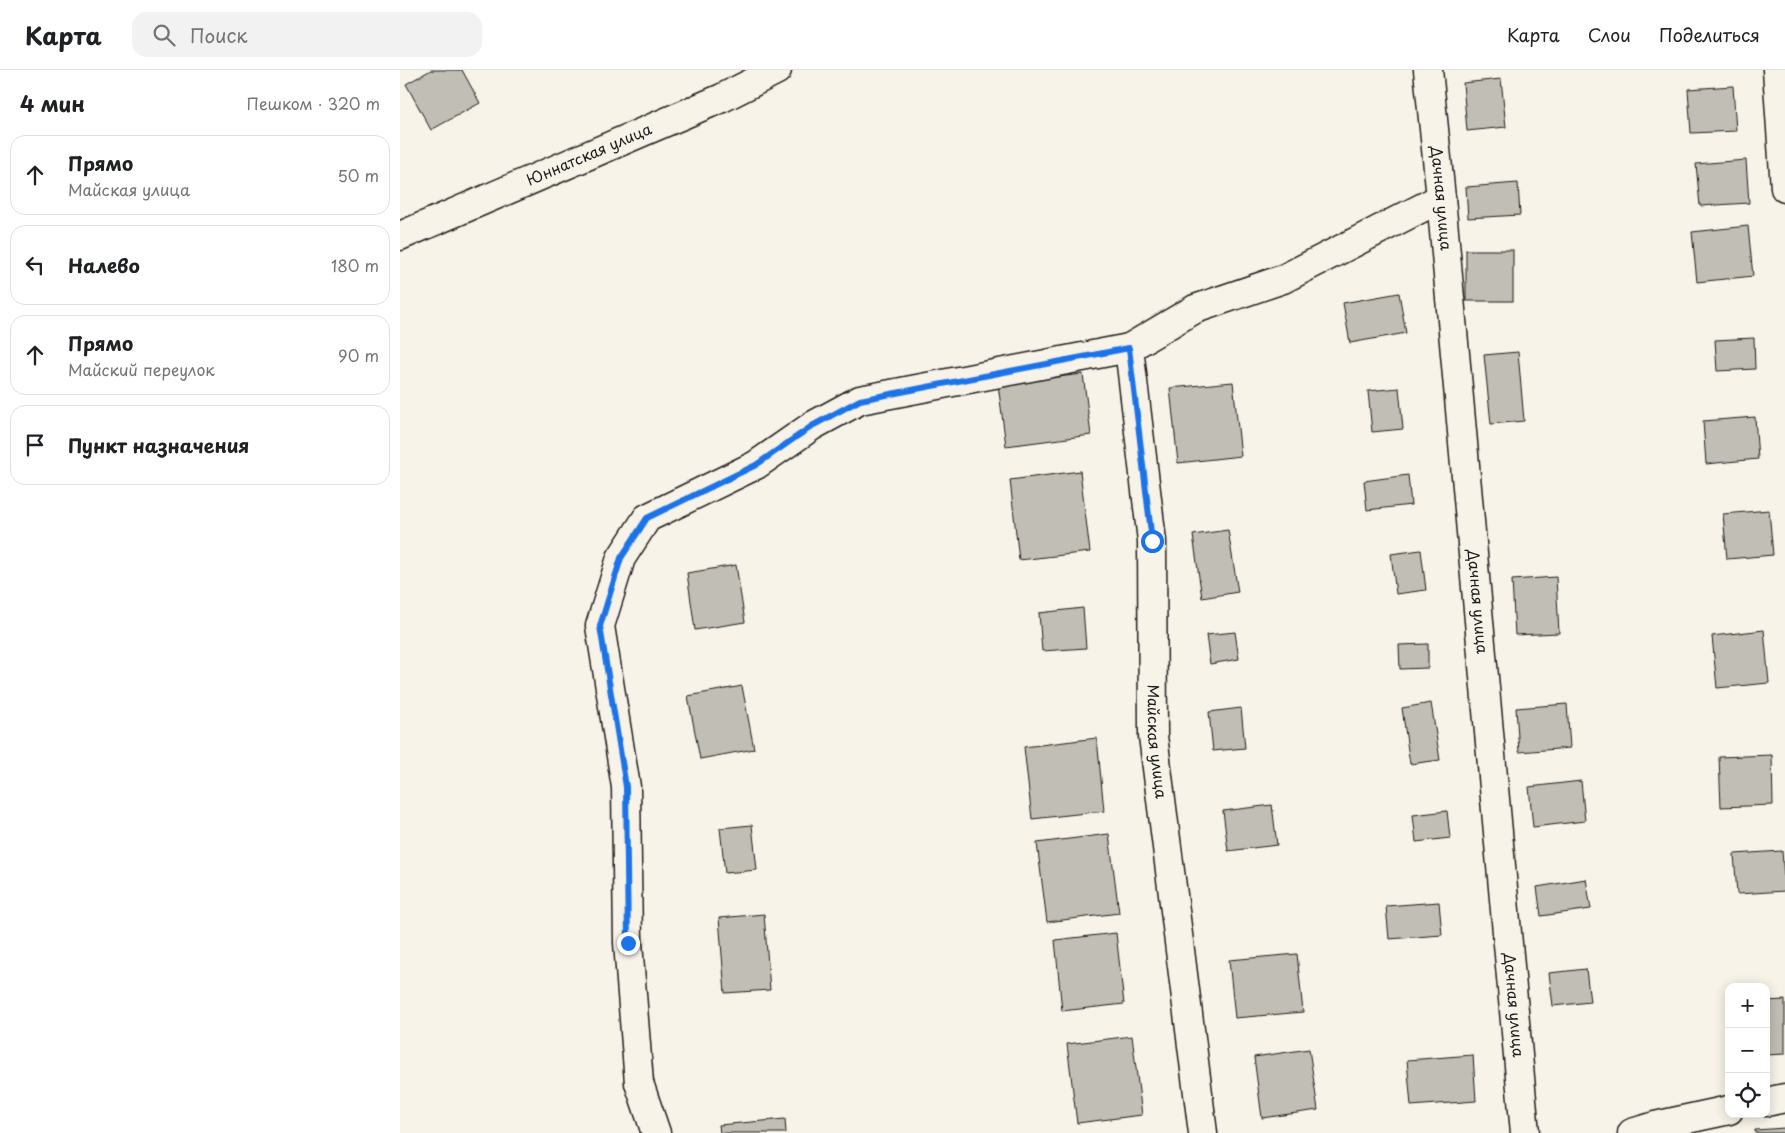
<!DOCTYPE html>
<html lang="ru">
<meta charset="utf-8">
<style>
body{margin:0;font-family:"Playpen Sans",sans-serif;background:#f2f2f2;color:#202124}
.controls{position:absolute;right:15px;bottom:15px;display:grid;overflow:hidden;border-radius:10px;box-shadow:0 2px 12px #0003}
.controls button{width:45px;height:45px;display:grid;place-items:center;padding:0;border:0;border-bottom:1px solid #e0e0e0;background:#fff;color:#202124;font:25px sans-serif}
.stop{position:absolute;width:15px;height:15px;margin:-11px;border:4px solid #1a73e8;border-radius:50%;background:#fff}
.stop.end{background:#1a73e8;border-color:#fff;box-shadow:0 1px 5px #0008}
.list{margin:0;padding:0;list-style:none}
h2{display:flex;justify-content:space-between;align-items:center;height:65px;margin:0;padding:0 20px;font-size:21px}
h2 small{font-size:16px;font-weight:400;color:#757577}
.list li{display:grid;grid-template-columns:32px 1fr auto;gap:15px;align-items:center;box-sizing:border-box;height:80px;margin:0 10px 10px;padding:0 10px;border:1px solid #e0e0e0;border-radius:15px}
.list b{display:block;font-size:19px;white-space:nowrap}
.list p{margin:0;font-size:16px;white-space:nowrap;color:#757577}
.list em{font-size:16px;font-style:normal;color:#757577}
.icon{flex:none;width:28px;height:28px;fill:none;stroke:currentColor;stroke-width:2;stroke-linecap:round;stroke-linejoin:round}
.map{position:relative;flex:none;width:1385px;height:1063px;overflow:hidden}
header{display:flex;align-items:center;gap:30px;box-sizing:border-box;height:70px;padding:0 25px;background:#fff;border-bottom:1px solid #e0e0e0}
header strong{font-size:24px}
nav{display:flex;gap:28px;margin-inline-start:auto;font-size:18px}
.search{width:350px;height:45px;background:#f2f2f2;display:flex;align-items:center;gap:12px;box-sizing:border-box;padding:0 18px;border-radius:15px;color:#757577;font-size:19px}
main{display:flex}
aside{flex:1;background:#fff}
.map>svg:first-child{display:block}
</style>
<header>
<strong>Карта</strong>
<div class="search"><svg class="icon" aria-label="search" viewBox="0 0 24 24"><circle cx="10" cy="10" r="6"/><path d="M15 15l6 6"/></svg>Поиск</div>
<nav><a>Карта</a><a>Слои</a><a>Поделиться</a></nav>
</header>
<main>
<aside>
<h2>4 мин<small>Пешком · 320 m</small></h2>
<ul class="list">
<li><svg class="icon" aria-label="ahead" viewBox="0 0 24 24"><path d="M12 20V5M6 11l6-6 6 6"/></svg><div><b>Прямо</b><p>Майская улица</p></div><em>50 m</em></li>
<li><svg class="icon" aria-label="left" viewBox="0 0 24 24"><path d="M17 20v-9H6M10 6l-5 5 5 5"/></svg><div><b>Налево</b></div><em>180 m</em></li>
<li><svg class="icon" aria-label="ahead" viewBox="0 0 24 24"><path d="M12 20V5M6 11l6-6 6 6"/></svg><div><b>Прямо</b><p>Майский переулок</p></div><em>90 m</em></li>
<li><svg class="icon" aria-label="arrive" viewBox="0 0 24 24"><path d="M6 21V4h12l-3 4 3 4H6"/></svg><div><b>Пункт назначения</b></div></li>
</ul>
</aside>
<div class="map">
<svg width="1385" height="1063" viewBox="0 0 1385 1063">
<rect width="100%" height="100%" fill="#f7f3e8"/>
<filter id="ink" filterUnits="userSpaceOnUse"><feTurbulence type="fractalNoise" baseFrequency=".02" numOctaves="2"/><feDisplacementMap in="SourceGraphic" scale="10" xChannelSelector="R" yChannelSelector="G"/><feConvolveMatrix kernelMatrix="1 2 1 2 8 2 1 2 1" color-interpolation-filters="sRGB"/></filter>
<g filter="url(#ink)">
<!-- building -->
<g fill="#c0beb5" stroke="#1c1c1c">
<path d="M 31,0 L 62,0 L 80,33 L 31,60 L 6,14 Z"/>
<path d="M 1101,9 L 1106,57 L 1067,61 L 1063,13 Z"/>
<path d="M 1333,16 L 1336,61 L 1291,63 L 1288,19 Z"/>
<path d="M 1346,90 L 1349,133 L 1300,136 L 1296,94 Z"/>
<path d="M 1118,113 L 1120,145 L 1068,148 L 1066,117 Z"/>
<path d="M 1348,156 L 1353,206 L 1297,212 L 1292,162 Z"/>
<rect x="1066" y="180" width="47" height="51"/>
<path d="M 999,223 L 1006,263 L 950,273 L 943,233 Z"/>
<path d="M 1354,268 L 1355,299 L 1317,301 L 1315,270 Z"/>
<path d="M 1118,282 L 1124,351 L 1091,354 L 1084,285 Z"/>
<path d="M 683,304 L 691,365 L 606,376 L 598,314 Z"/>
<path d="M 833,312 L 841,386 L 778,393 L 770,318 Z"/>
<path d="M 999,318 L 1003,359 L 972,362 L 968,321 Z"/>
<path d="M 1355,347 L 1358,389 L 1306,394 L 1303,351 Z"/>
<path d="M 680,401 L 690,482 L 619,490 L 610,410 Z"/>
<path d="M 1008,405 L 1011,435 L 967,440 L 964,411 Z"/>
<path d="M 1369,440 L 1373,485 L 1327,489 L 1323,444 Z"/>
<path d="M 828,460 L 838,522 L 802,528 L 793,465 Z"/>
<path d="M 1021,480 L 1026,520 L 996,524 L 991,484 Z"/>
<path d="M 336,495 L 345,552 L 295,560 L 287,503 Z"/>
<path d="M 1156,507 L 1159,563 L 1115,565 L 1112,510 Z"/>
<path d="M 683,538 L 686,578 L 642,581 L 639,543 Z"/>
<path d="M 1364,560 L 1369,613 L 1317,618 L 1312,566 Z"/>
<path d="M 835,562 L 839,589 L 810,594 L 806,565 Z"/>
<path d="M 1028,574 L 1028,598 L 1000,599 L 999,575 Z"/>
<path d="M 342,616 L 354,679 L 300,689 L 288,626 Z"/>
<path d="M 1031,633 L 1040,690 L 1010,694 L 1002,638 Z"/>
<path d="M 1167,634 L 1170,678 L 1119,682 L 1116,638 Z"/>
<path d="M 841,638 L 845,678 L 813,681 L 809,642 Z"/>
<path d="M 697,668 L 704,741 L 632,749 L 624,677 Z"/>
<path d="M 1372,685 L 1373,735 L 1321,737 L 1319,687 Z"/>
<path d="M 1181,711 L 1185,751 L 1133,757 L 1129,717 Z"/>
<path d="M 872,735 L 877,775 L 828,781 L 823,741 Z"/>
<path d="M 1047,741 L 1050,768 L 1016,772 L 1013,745 Z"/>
<path d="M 352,755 L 357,800 L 325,803 L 320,758 Z"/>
<path d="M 709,764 L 719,843 L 647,852 L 637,773 Z"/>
<path d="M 1382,781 L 1385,821 L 1337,824 L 1334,784 Z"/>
<path d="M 1186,809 L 1191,839 L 1141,846 L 1137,817 Z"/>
<path d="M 1039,832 L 1042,865 L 989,869 L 986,836 Z"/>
<path d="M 364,844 L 370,920 L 325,923 L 319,848 Z"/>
<path d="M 716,863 L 724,934 L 662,941 L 655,870 Z"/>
<path d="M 897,884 L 903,942 L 835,948 L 829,890 Z"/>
<path d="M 1186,899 L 1190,932 L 1153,936 L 1149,903 Z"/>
<path d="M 1385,930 L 1385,984 L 1366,985 L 1366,931 Z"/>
<path d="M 732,966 L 742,1045 L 677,1053 L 667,974 Z"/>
<path d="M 909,979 L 918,1040 L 862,1048 L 854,987 Z"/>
<path d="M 1073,985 L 1076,1031 L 1011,1036 L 1007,990 Z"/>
<path d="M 385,1049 L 386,1063 L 320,1063 L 319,1055 Z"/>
<path d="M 1385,1058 L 1385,1063 L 1355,1063 L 1355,1060 Z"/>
</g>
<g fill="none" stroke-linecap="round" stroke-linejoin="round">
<defs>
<g id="minor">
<path id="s1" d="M 1028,0 L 1041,128 L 1125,1063"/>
<path d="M 1377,0 L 1385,118"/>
<path id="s2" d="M 0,166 L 322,28 L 377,0"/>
<path id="s3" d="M 729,278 L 752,471 L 753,666 L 803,1063"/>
<path d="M 1366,1032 L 1385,1028"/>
<path d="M 256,1063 L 239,1013 L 228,873 L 226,717 L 200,556 L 221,488 L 247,448 L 356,395 L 412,356 L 460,330 L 729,278 L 795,239 L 883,209 L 1041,128"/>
<path d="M 1232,1063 L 1255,1056 L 1329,1040"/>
</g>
</defs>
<!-- minor casing -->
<use href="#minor" stroke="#1c1c1c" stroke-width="31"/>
<!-- minor -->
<use href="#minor" stroke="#f7f3e8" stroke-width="28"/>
</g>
</g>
<g fill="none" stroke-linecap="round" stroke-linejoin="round" filter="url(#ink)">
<!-- route -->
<path stroke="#1a73e8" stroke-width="6" d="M 228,873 L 226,717 L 200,556 L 221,488 L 247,448 L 356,395 L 412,356 L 460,330 L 729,278 L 752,471"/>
</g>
<g text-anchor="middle" stroke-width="4" stroke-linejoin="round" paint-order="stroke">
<!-- street labels -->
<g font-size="15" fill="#1c1c1c" stroke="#f7f3e8">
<text dy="5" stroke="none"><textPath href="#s2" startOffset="206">Юннатская улица</textPath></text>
<text dy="5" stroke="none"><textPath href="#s1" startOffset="129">Дачная улица</textPath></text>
<text dy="5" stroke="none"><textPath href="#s1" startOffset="534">Дачная улица</textPath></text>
<text dy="5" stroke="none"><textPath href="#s3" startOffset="395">Майская улица</textPath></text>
<text dy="5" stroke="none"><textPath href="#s1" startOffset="939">Дачная улица</textPath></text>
</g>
</g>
</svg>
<div class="controls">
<button>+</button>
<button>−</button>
<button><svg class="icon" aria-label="locate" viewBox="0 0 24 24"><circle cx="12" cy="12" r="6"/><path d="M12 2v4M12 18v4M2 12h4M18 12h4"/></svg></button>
</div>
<div class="stop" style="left:752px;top:471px"></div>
<div class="stop end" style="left:228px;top:873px"></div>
</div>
</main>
